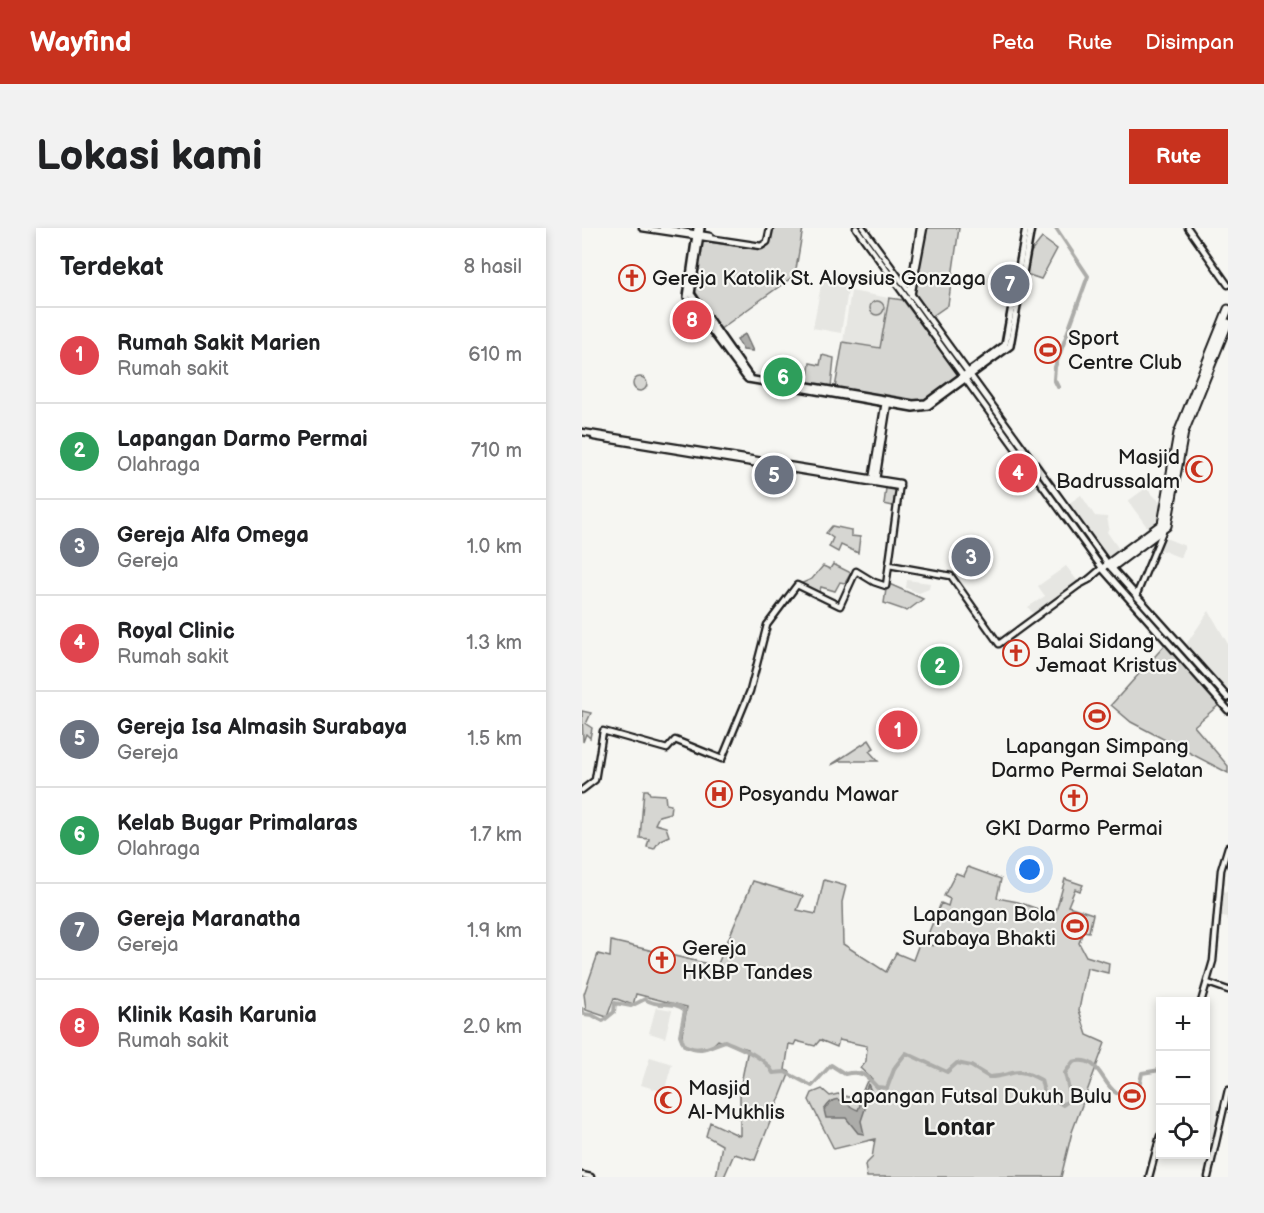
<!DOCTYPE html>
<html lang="id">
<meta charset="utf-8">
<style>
body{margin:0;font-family:"Balsamiq Sans",sans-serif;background:#f2f2f2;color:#202124}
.controls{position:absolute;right:18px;bottom:18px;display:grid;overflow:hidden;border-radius:0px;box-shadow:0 3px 9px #0003}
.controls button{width:54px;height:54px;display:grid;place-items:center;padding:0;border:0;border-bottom:2px solid #e0e0e0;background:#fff;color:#202124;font:30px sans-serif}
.you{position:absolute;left:448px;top:642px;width:21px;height:21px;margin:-15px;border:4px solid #fff;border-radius:50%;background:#1a73e8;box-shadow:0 0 0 9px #1a73e833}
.badge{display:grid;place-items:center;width:39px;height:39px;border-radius:50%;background:#c8321e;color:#fff;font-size:20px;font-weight:700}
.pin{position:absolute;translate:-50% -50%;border:3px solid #fff;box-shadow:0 2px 6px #0006}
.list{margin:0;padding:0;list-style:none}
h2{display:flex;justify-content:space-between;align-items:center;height:78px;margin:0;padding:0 24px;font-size:26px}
h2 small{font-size:20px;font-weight:400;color:#757577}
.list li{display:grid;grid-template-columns:39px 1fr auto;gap:18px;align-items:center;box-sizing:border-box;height:96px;padding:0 24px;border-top:2px solid #e0e0e0}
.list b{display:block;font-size:22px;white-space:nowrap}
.list p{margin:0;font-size:20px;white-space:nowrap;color:#757577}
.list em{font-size:20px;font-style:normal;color:#757577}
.icon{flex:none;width:33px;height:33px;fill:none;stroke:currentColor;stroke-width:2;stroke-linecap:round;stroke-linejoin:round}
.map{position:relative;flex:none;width:646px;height:949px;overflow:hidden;border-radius:0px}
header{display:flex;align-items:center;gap:36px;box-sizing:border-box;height:84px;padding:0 30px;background:#c8321e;color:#fff}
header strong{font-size:28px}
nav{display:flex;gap:33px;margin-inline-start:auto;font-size:21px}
.intro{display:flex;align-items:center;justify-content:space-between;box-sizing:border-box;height:144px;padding:0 36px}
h1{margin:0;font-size:42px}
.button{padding:15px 27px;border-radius:0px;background:#c8321e;color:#fff;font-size:21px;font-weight:700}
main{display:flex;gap:36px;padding:0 36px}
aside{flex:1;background:#fff;border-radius:0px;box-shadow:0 3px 9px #0003}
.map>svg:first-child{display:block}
</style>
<header>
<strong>Wayfind</strong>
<nav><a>Peta</a><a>Rute</a><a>Disimpan</a></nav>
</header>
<div class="intro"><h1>Lokasi kami</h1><a class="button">Rute</a></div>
<main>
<aside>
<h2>Terdekat<small>8 hasil</small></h2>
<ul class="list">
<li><span class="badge" style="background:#e0444e">1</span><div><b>Rumah Sakit Marien</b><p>Rumah sakit</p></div><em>610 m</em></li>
<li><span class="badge" style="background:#2e9e5b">2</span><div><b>Lapangan Darmo Permai</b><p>Olahraga</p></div><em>710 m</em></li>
<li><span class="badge" style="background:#6b7280">3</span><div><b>Gereja Alfa Omega</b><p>Gereja</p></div><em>1.0 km</em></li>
<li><span class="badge" style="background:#e0444e">4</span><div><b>Royal Clinic</b><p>Rumah sakit</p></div><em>1.3 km</em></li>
<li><span class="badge" style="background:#6b7280">5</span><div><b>Gereja Isa Almasih Surabaya</b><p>Gereja</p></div><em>1.5 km</em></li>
<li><span class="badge" style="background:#2e9e5b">6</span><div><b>Kelab Bugar Primalaras</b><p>Olahraga</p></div><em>1.7 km</em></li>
<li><span class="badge" style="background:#6b7280">7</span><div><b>Gereja Maranatha</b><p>Gereja</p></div><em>1.9 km</em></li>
<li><span class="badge" style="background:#e0444e">8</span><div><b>Klinik Kasih Karunia</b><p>Rumah sakit</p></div><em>2.0 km</em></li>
</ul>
</aside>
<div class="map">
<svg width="646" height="949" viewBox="0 0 646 949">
<rect width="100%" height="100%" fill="#f6f6f2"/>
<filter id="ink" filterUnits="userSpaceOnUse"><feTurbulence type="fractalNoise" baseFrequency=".0167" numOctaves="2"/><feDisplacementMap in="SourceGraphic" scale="12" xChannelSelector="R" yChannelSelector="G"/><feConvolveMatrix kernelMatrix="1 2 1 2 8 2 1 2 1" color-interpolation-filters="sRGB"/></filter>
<g filter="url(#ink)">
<!-- built -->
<g fill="#e6e6e2">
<path d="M 240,52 L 267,56 L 259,105 L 231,100 Z"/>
<path d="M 269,63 L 307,70 L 298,121 L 261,114 Z"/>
<path d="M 564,260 L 581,277 L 577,296 L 568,303 L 546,273 Z"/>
<path d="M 499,267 L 513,288 L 525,289 L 527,299 L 525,304 L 539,324 L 525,334 L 483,278 Z"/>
<path d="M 581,309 L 603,318 L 599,330 L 577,321 Z"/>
<path d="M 484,338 L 497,355 L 453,388 L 446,379 L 463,368 L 456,358 Z"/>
<path d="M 325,352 L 348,355 L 347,361 L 337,365 L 324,360 Z"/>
<path d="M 627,383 L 646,416 L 646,467 L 603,418 Z"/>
<path d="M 640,663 L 646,664 L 646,693 L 645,689 L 636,687 Z"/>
<path d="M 74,779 L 90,782 L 83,810 L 67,805 Z"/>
<path d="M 68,829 L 90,836 L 82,864 L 59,857 Z"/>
</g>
<!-- green -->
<g fill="#d6d6d2" stroke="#797977" stroke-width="1.5">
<path d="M 190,0 L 221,0 L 213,47 L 137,102 L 113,63 L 120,13 L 178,22 L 188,15 Z"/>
<path d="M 344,0 L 377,0 L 366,77 L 349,89 L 333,69 Z"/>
<path d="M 460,10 L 475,21 L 459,51 L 441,45 L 445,29 Z"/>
<path d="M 307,70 L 321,72 L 377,148 L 343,173 L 333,175 L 253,160 L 261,114 L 298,120 Z"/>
<circle cx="295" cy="80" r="7"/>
<path d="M 240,127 L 252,130 L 249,159 L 225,156 L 228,135 L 238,137 Z"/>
<circle cx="58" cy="156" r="7"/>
<path d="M 304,260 L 314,261 L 311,278 L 302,276 Z"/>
<path d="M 250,298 L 269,302 L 269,308 L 278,309 L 276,325 L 259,317 L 256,324 L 247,319 L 251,310 L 244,305 Z"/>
<path d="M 251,336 L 269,345 L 263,355 L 258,354 L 253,363 L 239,359 L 237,365 L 218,356 L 230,351 L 241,338 L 248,341 Z"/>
<path d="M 305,355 L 341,371 L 325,383 L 302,375 Z"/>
<path d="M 583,417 L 638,476 L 612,498 L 646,538 L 646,545 L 549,494 L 529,477 Z"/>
<path d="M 0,483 L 9,485 L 4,496 L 10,500 L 8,510 L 4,506 L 1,514 Z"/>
<path d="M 287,512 L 292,520 L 287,523 L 296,533 L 257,533 L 249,537 Z"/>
<path d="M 62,562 L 66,562 L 68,566 L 83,567 L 84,576 L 89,577 L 88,585 L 77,588 L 73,596 L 84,599 L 87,608 L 78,612 L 72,621 L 65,619 L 67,611 L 58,610 Z"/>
<path d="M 386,639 L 419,651 L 415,670 L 436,674 L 473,687 L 483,651 L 501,657 L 498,663 L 493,661 L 486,678 L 511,686 L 507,704 L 501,703 L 497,715 L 504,728 L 527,735 L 526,745 L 505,740 L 497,782 L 505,807 L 523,815 L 490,904 L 479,949 L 285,949 L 283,937 L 290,930 L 293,911 L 252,921 L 227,872 L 230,865 L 240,861 L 248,868 L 256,866 L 277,872 L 284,855 L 290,851 L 278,840 L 284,833 L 285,818 L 257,812 L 255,819 L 238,812 L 233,818 L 214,813 L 212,817 L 207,816 L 203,842 L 208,844 L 173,932 L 152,926 L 142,949 L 134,949 L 140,917 L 124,908 L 128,894 L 158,908 L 158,860 L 166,821 L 136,812 L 129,819 L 105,820 L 99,812 L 105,779 L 54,766 L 51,777 L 32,770 L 25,789 L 4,782 L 2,766 L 16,726 L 28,729 L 29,713 L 135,738 L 171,653 L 221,668 L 215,682 L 234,686 L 242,652 L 264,658 L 260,674 L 261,716 L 304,744 L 314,725 L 331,732 L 338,713 L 351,718 L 354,709 L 346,706 L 359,675 L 366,678 L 368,671 L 362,668 L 374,645 L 382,648 Z"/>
</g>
<!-- water -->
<g fill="#acaca9" stroke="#727271" stroke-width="1.5">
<path d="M 163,106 L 171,123 L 161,122 L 155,111 Z"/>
<path d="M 286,856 L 289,863 L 279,893 L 282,906 L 276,905 L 264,890 L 244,890 L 242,882 C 256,861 261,877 276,882 Z"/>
</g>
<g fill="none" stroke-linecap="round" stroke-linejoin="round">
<!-- river -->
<g stroke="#acaca9" stroke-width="4">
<path d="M 474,0 L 506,48 L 473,139 L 472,151 L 476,159"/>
<path d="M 0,781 L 2,786 L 10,787 L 21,793 L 32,784 L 33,775 L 49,778 L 63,771 C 75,780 92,772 103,782 L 98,807 L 102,817 C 123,826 126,818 143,813 C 158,820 184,829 191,845 L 203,844 L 230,858 L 249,837 L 263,846 C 279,842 284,847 295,859 L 305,860 L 313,839 L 324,825 L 365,844 L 375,835 L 389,838 L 407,849 C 432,849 431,836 459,852 L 462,864 L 481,877 L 489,871 L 483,845 L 491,834 C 517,827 518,853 534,865 L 556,864 L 560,845 L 578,842"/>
</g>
<defs>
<g id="tertiary">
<path d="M 60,0 L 179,18 L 185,14 L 188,0"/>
<path d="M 80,0 L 128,8"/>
<path d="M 274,0 L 520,340 L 506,352"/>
<path d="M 281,0 L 526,336"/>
<path d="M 606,0 L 646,57"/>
<path d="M 328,63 L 338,0"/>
<path d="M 329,68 L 342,0"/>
<path d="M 0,204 L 318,255 L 304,358 L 292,354 L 274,343 L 258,378 L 215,357 L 185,397 L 168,463 L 140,531 L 93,512 L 85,521 L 21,503 L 13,552 L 0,562"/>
<path d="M 12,209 L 318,259"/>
<path d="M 290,252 L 303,174"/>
<path d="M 294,252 L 306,175"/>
<path d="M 307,337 L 369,348 L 417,416 L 497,357 L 508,351"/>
<path d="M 554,368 L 581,303"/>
<path d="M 626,755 L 646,762"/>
<path d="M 619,774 L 631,733 L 639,642 L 646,619"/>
<path d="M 0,947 L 9,949"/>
<path d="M 567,949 L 578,908"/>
<path d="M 626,949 L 646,862"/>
</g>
<g id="secondary">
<path d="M 115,0 L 105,69 L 164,149"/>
<path d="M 119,0 L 109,66 L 166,147 L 166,151 L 168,149 L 166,147"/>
<path d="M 166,151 L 331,180 L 346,178 L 428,118 L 449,0"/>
<path d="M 196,153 L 331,176 L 344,175 L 423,117 L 444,0"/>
<path d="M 646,470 L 526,336 L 520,340 L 646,482"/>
</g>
<g id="primary">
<path d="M 526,336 L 580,296 L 596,205 L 646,81"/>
<path d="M 530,339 L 585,298 L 602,204 L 646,95"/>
</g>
</defs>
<!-- tertiary casing -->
<use href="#tertiary" stroke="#1c1c1c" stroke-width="9"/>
<!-- secondary casing -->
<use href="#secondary" stroke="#1c1c1c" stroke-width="10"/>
<!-- primary casing -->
<use href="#primary" stroke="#1c1c1c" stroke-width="11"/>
<!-- tertiary -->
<use href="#tertiary" stroke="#f6f6f2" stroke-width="4.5"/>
<!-- secondary -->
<use href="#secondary" stroke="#f6f6f2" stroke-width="5"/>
<!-- primary -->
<use href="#primary" stroke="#f6f6f2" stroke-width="7"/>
</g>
</g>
<!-- icons -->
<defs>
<symbol id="church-ring" viewBox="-11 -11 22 22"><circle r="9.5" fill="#f6f6f2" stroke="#c8321e" stroke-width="1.5"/><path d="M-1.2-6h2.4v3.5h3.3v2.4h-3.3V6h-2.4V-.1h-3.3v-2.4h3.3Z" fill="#c8321e"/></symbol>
<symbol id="stadium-ring" viewBox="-11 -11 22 22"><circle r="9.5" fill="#f6f6f2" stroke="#c8321e" stroke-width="1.5"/><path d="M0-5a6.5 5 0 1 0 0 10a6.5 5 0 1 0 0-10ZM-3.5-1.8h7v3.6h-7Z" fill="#c8321e"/></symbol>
<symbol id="mosque-ring" viewBox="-11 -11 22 22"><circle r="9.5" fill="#f6f6f2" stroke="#c8321e" stroke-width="1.5"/><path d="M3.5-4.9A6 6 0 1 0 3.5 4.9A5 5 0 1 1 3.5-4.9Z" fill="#c8321e"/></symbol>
<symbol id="hospital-ring" viewBox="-11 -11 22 22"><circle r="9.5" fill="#f6f6f2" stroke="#c8321e" stroke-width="1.5"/><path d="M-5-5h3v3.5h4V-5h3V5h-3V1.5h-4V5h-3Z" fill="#c8321e"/></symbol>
</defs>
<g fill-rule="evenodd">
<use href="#church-ring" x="35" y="35" width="30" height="30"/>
<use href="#stadium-ring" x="451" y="107" width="30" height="30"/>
<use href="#mosque-ring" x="602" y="226" width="30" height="30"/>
<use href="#church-ring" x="419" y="410" width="30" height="30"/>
<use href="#stadium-ring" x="500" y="473" width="30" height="30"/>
<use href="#hospital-ring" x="122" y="551" width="30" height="30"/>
<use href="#church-ring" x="477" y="555" width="30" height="30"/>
<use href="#stadium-ring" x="478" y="683" width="30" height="30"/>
<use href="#church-ring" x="65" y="717" width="30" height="30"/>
<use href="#stadium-ring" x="535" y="853" width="30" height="30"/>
<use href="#mosque-ring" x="71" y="857" width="30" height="30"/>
</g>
<g text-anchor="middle" stroke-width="4.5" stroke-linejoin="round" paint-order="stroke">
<!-- poi labels -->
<g font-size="21" fill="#1c1c1c" stroke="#f6f6f2" text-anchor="start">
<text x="70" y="57">Gereja Katolik St. Aloysius Gonzaga</text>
<text x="486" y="117">Sport<tspan x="486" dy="24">Centre Club</tspan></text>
<text x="598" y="236" text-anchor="end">Masjid<tspan x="598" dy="24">Badrussalam</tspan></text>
<text x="454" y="420">Balai Sidang<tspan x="454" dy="24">Jemaat Kristus</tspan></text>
<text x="515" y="525" text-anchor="middle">Lapangan Simpang<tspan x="515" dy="24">Darmo Permai Selatan</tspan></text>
<text x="156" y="573">Posyandu Mawar</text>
<text x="492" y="607" text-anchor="middle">GKI Darmo Permai</text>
<text x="474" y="693" text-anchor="end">Lapangan Bola<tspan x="474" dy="24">Surabaya Bhakti</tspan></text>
<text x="100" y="727">Gereja<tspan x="100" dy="24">HKBP Tandes</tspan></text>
<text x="106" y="867">Masjid<tspan x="106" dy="24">Al-Mukhlis</tspan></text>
<text x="530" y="875" text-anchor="end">Lapangan Futsal Dukuh Bulu</text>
</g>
<!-- quarter labels -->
<g font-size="24" font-weight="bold" fill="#1c1c1c" stroke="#f6f6f2">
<text x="377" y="907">Lontar</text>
</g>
</g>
</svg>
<div class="controls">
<button>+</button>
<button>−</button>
<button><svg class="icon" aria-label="locate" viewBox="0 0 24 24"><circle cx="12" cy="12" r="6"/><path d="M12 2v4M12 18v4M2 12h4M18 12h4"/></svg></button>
</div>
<div class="you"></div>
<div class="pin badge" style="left:316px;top:502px;background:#e0444e">1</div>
<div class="pin badge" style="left:358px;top:438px;background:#2e9e5b">2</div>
<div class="pin badge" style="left:389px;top:329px;background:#6b7280">3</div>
<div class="pin badge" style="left:436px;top:245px;background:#e0444e">4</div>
<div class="pin badge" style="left:192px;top:247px;background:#6b7280">5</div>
<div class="pin badge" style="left:201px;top:149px;background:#2e9e5b">6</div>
<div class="pin badge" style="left:428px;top:56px;background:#6b7280">7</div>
<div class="pin badge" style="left:110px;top:92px;background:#e0444e">8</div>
</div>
</main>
